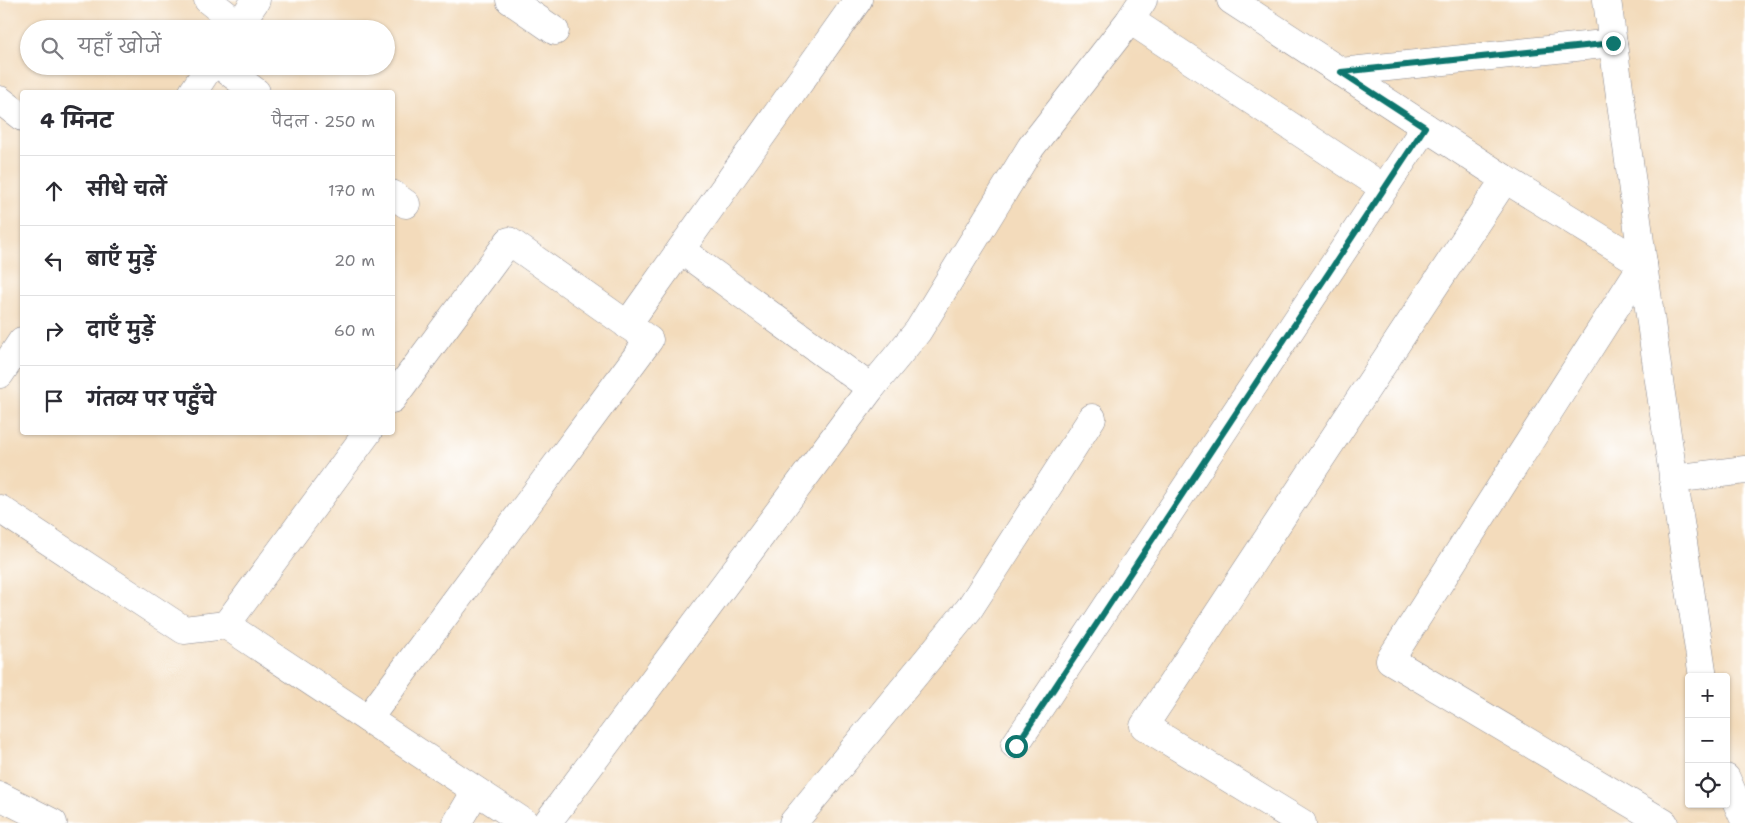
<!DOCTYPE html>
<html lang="hi">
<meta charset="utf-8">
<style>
body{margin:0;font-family:"Shantell Sans","Playpen Sans Deva",sans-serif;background:#f2f2f3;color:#2b2b33}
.controls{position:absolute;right:15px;bottom:15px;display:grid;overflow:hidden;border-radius:5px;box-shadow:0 1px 4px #0004}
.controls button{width:45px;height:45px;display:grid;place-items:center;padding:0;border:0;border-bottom:1px solid #e1e1e2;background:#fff;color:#2b2b33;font:25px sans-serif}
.stop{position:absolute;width:15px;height:15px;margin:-11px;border:4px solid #0f766e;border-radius:50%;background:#fff}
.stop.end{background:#0f766e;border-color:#fff;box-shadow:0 1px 5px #0008}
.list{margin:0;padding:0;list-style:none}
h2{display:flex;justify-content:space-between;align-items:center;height:65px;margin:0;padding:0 20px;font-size:21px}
h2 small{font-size:16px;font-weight:400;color:#7c7c81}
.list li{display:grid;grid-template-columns:32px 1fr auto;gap:15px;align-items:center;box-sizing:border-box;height:70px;padding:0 20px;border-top:1px solid #e1e1e2}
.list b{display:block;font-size:19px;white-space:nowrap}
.list em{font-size:16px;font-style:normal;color:#7c7c81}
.icon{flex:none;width:28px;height:28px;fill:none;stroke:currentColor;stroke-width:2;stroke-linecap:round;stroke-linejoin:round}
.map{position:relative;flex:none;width:1745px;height:823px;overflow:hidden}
.search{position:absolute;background:#fff;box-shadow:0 1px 4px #0004;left:20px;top:20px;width:375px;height:55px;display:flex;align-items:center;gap:12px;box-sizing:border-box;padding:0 18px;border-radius:28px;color:#7c7c81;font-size:19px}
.panel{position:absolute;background:#fff;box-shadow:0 1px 4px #0004;left:20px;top:90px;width:375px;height:345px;border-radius:5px}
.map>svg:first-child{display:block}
</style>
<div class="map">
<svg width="1745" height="823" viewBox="0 0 1745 823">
<rect width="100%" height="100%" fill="#fff"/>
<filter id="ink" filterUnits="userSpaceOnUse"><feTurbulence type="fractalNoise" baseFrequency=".02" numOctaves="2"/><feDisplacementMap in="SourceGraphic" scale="10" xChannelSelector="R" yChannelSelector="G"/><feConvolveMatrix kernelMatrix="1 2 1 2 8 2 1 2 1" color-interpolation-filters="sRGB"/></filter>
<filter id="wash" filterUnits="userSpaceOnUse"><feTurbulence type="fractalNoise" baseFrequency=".0096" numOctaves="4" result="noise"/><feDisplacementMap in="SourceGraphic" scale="20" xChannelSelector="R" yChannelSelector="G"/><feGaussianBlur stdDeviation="1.12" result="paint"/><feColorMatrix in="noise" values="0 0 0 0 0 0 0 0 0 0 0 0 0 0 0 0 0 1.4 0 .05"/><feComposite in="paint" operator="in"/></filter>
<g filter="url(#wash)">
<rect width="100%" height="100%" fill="#f3dbbb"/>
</g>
<g filter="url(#ink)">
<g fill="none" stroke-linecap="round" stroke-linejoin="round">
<defs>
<g id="minor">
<path d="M 208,0 L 239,25"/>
<path d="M 510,0 L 555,31"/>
<path d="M 1231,0 L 1505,179 L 1643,264 L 1390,660 L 1664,823"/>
<path d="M 1607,0 L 1658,374 L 1703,677"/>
<path d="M 1130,20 L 1384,188"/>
<path d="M 236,29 L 256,0"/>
<path d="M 221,66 L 256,92"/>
<path d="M 1341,72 L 1613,43"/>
<path d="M 193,92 L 210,66"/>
<path d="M 0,100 L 22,117"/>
<path d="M 392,194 L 406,204"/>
<path d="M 681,250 L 871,388"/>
<path d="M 627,325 L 858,0"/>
<path d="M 0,374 L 22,341"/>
<path d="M 1673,479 L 1745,470"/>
<path d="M 0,509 L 184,630 L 226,625 L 525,823"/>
<path d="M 226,625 L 368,432"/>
<path d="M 368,719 L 649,340 L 509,241 L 392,399"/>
<path d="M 1015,745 L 1425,127"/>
<path d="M 1726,778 L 1745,821"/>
<path d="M 0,796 L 53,823"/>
<path d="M 457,823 L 476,791"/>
<path d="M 547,823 L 871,388 L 918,331 L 1031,147 L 1130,20 L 1143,0"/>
<path d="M 793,823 L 969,609 L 1092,418"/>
<path d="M 1302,823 L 1144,726 L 1505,179"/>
</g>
</defs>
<!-- minor casing -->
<use href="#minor" stroke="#87858c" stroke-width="29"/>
<!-- minor -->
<use href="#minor" stroke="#fff" stroke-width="28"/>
</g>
</g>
<g fill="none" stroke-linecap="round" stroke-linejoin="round" filter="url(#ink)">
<!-- route -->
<path stroke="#0f766e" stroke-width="6" d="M 1016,746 L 1425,127 L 1341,72 L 1613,43"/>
</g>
</svg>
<div class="controls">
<button>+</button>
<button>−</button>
<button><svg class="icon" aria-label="locate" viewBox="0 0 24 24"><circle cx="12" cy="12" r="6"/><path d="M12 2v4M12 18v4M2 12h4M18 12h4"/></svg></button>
</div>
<div class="stop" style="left:1016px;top:746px"></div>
<div class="stop end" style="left:1613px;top:43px"></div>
<div class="search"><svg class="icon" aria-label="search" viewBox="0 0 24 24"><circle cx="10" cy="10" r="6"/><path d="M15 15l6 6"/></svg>यहाँ खोजें</div>
<section class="panel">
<h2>4 मिनट<small>पैदल · 250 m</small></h2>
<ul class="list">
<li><svg class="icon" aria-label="ahead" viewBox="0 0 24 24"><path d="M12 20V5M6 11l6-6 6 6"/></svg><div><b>सीधे चलें</b></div><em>170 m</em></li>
<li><svg class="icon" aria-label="left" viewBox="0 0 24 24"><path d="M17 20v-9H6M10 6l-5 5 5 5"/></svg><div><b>बाएँ मुड़ें</b></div><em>20 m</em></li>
<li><svg class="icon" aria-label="right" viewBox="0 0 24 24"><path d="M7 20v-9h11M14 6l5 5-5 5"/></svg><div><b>दाएँ मुड़ें</b></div><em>60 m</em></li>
<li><svg class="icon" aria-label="arrive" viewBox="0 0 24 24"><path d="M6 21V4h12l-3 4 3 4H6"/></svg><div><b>गंतव्य पर पहुँचे</b></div></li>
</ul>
</section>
</div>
